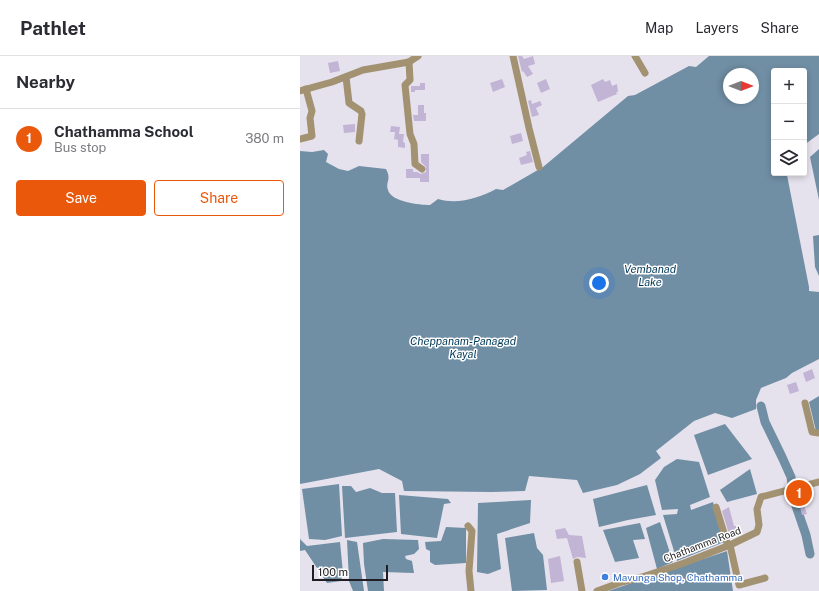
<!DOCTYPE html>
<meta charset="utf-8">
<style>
body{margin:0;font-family:"Public Sans",sans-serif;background:#f7f7f7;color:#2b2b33}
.controls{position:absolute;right:12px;top:12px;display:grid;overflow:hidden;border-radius:4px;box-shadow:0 2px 6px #0003}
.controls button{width:36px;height:36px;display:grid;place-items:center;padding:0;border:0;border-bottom:1px solid #e1e1e2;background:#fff;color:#2b2b33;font:20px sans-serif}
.compass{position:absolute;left:423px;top:12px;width:36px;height:36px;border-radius:50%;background:#fff;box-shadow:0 2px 6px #0003;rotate:90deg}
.scale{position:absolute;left:12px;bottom:10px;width:76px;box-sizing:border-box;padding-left:4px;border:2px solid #201e22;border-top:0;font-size:11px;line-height:14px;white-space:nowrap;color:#201e22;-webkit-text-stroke:3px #fff;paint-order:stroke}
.you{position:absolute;left:299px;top:227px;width:14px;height:14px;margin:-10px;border:3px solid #fff;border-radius:50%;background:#1a73e8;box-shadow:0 0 0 6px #1a73e833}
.badge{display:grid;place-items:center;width:26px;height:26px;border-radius:50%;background:#ea580c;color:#fff;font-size:13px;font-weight:700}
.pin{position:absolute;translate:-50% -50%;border:2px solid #fff;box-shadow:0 1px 4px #0006}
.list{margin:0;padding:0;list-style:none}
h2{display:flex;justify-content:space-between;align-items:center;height:52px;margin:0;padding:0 16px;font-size:17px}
h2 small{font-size:13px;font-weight:400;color:#7c7c81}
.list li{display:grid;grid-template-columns:26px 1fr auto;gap:12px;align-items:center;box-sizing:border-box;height:60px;padding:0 16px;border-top:1px solid #e1e1e2}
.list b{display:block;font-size:15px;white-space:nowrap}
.list p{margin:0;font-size:13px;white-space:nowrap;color:#7c7c81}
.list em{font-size:13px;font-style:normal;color:#7c7c81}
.actions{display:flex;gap:8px;padding:12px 16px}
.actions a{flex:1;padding:9px 0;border:1px solid #ea580c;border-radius:4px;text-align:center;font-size:14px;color:#ea580c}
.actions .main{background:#ea580c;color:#fff}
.icon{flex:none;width:22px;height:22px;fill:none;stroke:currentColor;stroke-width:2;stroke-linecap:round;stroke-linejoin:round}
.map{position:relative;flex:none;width:519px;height:535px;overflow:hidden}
header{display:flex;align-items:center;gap:24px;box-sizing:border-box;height:56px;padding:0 20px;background:#fff;border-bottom:1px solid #e1e1e2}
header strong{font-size:19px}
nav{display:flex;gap:22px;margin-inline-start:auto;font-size:14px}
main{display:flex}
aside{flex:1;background:#fff}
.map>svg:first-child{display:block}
</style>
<header>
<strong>Pathlet</strong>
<nav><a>Map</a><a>Layers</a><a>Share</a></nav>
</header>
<main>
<aside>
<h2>Nearby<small></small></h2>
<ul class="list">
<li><span class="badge">1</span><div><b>Chathamma School</b><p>Bus stop</p></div><em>380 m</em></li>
</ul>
<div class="actions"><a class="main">Save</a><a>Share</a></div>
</aside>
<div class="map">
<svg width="519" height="535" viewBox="0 0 519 535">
<rect width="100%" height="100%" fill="#e6e2ed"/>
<!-- water -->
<g fill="#708ea4" fill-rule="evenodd">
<path d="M 409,0 L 519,0 L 519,78 L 504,89 L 504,15 L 474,15 L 474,117 L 485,117 L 487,119 L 509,231 L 509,235 L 519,236 L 519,303 L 492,317 L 486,322 L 461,332 L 456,344 L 456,353 L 432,362 L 415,357 L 394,365 L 356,395 L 361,402 L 340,418 L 317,429 L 283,437 L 277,424 L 229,420 L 225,435 L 192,436 L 104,435 L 102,425 L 79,413 L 0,428 L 0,95 L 12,96 L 24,94 L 28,98 L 26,106 L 39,113 L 48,115 L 59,110 L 86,113 C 92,124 85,126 88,134 C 91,146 120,149 130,149 L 138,143 C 158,149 179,142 196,133 L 203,134 L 243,111 L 328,40 L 335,39 L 389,10 L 396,11 ZM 429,18 L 453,18 L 453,42 L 429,42 Z"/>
<path d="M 519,93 L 519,144 L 510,101 Z"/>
<path d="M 519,179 L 519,220 L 515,211 L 513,180 Z"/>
<path d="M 519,340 L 519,374 L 516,375 L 509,346 Z"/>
<path d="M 425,368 L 452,403 L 408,419 L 394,379 Z"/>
<path d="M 377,403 L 399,406 L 410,441 L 390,449 L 391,454 L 413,446 L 424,486 L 377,505 L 363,459 L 377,458 L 378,453 L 362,454 L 355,424 L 364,411 Z"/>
<path d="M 450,413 L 457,438 L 427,446 L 420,434 Z"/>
<path d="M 39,428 L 42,480 L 25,484 L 9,483 L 2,433 Z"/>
<path d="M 347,429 L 356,459 L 328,464 L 299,471 L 293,443 Z"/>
<path d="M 42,430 L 51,430 L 56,436 L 70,432 L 82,437 L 95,437 L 97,476 L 45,482 Z"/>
<path d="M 99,439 L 148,443 L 151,447 L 144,448 L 137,482 L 101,478 Z"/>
<path d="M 231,444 L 230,467 L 197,478 L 201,513 L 188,518 L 177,516 L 178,447 Z"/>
<path d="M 360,466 L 373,506 L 357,513 L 346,472 Z"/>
<path d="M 340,467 L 345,483 L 333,484 L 339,502 L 315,506 L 303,474 Z"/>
<path d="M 146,471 L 166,472 L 166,507 L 135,509 L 130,506 L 130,495 L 126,493 L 125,486 L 141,485 Z"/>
<path d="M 234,477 L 237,492 L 243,499 L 247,534 L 212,535 L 205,482 Z"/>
<path d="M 0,483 L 7,490 L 40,486 L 43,517 L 41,525 L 27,527 L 5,494 L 0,495 Z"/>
<path d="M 83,483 L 118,484 L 119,493 L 114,498 L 105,500 L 106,503 L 112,505 L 114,517 L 83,516 L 84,535 L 68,535 L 64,508 L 63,487 Z"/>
<path d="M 47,484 L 57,486 L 64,535 L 53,535 L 49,525 Z"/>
<path d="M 427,495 L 433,535 L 308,535 Z"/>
</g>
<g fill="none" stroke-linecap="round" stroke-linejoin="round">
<!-- river -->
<path stroke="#708ea4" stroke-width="9" d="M 461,350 L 465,366 L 482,401 L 491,421 L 495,447 L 506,479 L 510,498"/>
</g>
<!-- building -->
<g fill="#c1b4d5">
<path d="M 218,0 L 222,0 L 224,3 L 233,0 L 235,8 L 228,10 L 233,18 L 227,21 L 223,15 L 222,16 Z"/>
<path d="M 38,5 L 40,15 L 30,17 L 28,7 Z"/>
<path d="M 202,23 L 205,31 L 193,36 L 190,27 Z"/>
<path d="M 246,23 L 250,33 L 241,37 L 237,27 Z"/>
<path d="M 303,23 L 305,26 L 310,24 L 312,30 L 317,28 L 318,36 L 316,36 L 317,38 L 298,46 L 291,29 Z"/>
<path d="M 120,27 L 125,27 L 125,34 L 115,34 L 115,36 L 111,36 L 111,30 L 120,30 Z"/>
<path d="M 231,44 L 232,48 L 240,45 L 242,49 L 236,52 L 239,59 L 232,61 L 228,45 Z"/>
<path d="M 118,49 L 124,49 L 124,57 L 126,57 L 126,65 L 114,65 L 113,59 L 118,59 Z"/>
<path d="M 55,68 L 55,76 L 44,77 L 43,69 Z"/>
<path d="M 91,70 L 100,71 L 99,78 L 104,78 L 103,86 L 105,87 L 105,92 L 98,91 L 98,84 L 94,83 L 95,76 L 90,76 Z"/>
<path d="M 221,77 L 223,85 L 212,88 L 210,80 Z"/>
<path d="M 230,95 L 233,106 L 221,109 L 219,102 L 227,99 L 226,96 Z"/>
<path d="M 121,98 L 129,98 L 129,126 L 120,126 L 120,122 L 106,122 L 106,113 L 113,113 L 113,116 L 117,116 L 121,118 L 126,116 L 126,111 L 121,106 Z"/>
<path d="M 512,313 L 515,322 L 506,326 L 503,317 Z"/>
<path d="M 496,326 L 499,335 L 490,338 L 487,329 Z"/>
<path d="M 507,437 L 510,446 L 503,447 L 507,458 L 502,459 L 497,438 Z"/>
<path d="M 429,451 L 434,470 L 439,470 L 441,476 L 430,481 L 422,455 Z"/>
<path d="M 265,472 L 269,479 L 282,480 L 286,502 L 277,501 L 273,503 L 267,482 L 257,483 L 255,474 Z"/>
<path d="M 260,500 L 264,525 L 251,527 L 248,503 Z"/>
</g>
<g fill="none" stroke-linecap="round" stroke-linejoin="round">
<!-- minor -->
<g stroke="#a29272" stroke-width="7">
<path d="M 213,0 L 229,72 L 239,111"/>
<path d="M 335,0 L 345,17"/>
<path d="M 109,6 L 110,24 L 105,29 L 110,78 L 114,88 L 115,108 L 122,113"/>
<path d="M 46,21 L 49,47 L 61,55 L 62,58 L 59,85"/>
<path d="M 0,35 L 32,26 L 63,14 L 109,6 L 118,0"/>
<path d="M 0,83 L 12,80 L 10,62 L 12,55 L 6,33"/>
<path d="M 505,347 L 512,376 L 519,377"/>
<path d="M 416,451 L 428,490"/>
<path d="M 168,470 L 172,475 L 169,515 L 171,535"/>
<path d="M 430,489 L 439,529 L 465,522"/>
<path d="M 277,506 L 282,535"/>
<path d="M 297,535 L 322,526 L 342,521 L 384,507 L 430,489 L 457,476 L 459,469 L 457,453 L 461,441 L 519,426"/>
</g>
</g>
<!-- markers -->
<circle fill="#3f7fe0" stroke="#fff" stroke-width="1.5" cx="305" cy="521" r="4"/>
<g text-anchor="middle" stroke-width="3" stroke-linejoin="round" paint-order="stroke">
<!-- street labels -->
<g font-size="10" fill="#201e22" stroke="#fff">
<text transform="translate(402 488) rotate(-21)" y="4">Chathamma Road</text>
</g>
<!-- shop labels -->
<g font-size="10" fill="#366cbe" stroke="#fff" text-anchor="start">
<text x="313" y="525">Mavunga Shop, Chathamma</text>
</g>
<!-- water labels -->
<g font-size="11" font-style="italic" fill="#003958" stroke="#fff">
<text x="350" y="217">Vembanad<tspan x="350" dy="13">Lake</tspan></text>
<text x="163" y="289">Cheppanam-Panagad<tspan x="163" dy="13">Kayal</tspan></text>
</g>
</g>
</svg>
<div class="controls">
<button>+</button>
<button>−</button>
<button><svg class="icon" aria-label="layers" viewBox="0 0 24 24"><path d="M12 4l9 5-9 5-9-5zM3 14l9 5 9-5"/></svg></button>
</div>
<svg class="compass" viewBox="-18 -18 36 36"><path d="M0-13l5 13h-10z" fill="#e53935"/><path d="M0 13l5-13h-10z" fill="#7c7c81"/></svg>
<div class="scale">100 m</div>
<div class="you"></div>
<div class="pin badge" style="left:499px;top:437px">1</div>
</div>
</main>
